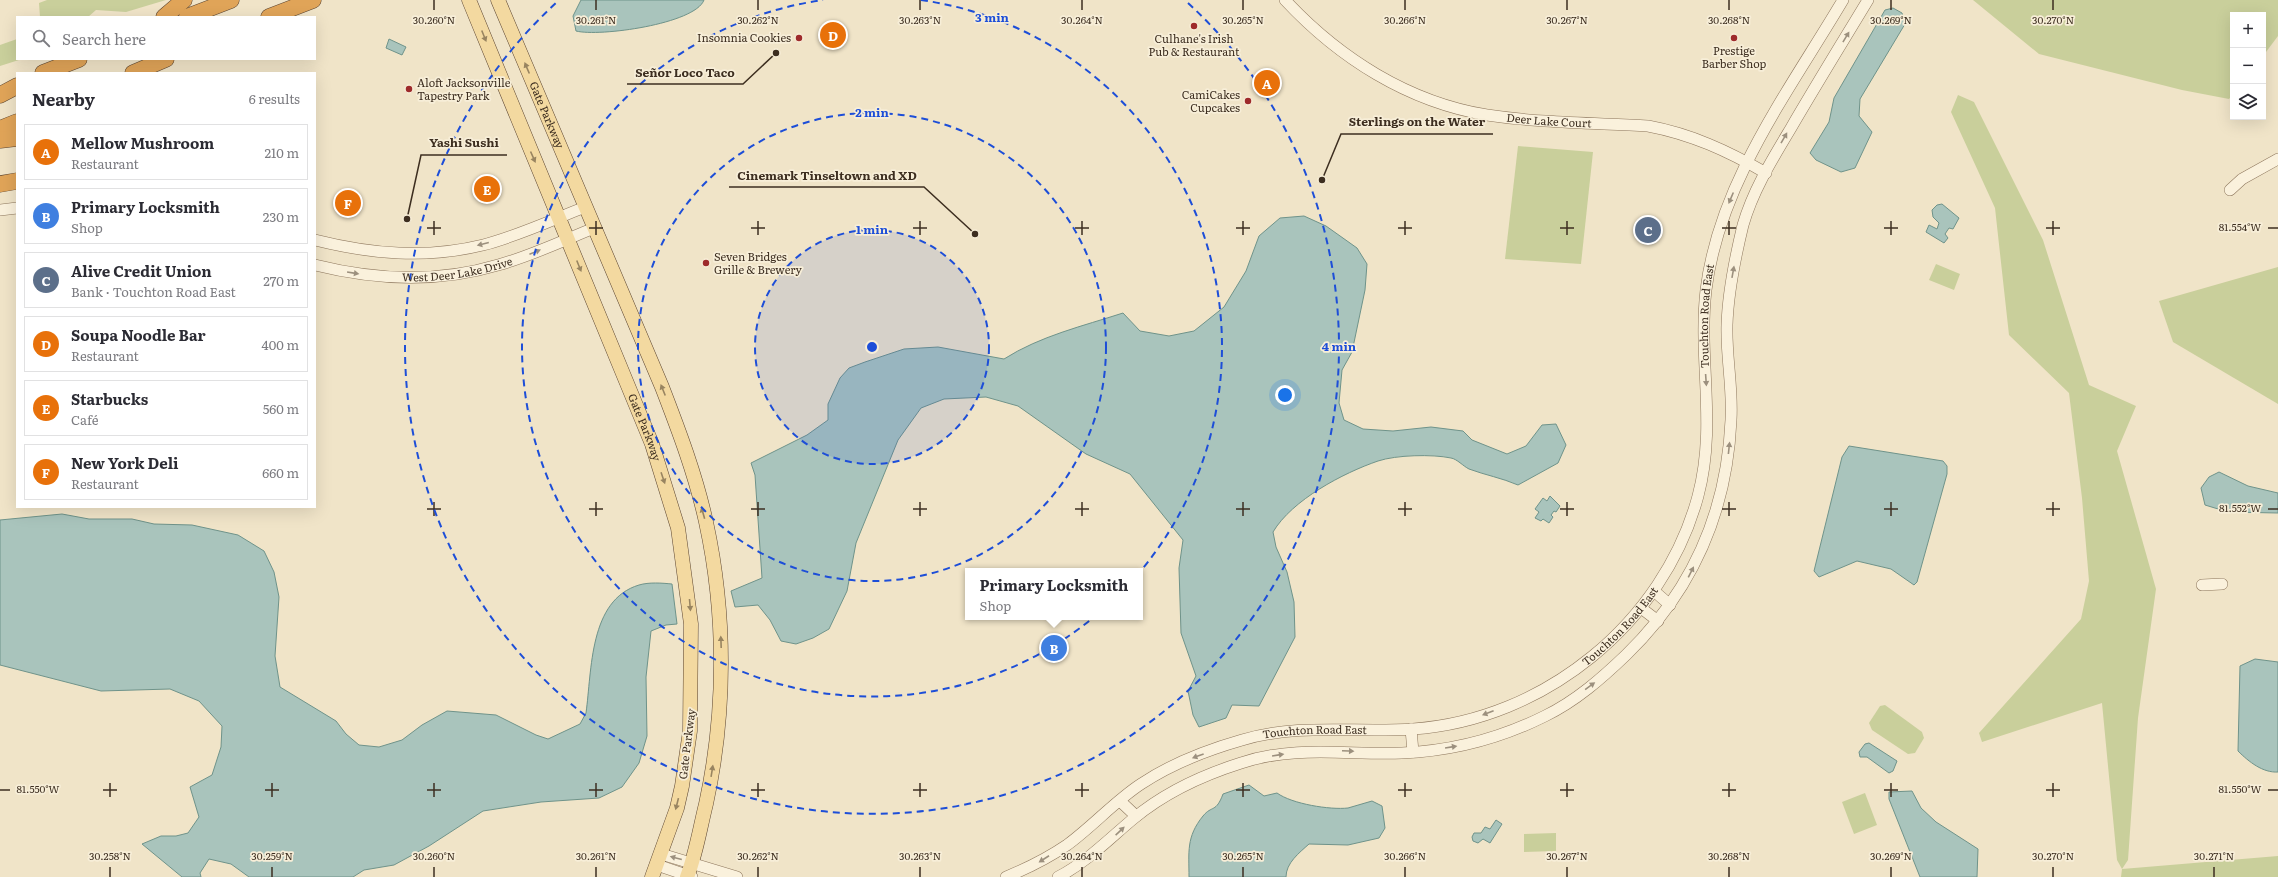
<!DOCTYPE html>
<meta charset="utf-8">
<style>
body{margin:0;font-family:Literata,serif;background:#f7f7f7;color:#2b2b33}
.controls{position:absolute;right:12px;top:12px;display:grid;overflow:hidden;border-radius:0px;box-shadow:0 4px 16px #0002}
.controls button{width:36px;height:36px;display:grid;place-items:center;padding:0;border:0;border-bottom:1px solid #e1e1e2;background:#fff;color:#2b2b33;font:20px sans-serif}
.you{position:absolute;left:1285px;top:395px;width:14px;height:14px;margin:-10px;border:3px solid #fff;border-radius:50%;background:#1a73e8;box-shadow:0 0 0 6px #1a73e833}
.badge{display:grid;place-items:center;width:26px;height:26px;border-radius:50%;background:#9e2a2b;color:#fff;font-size:13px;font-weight:700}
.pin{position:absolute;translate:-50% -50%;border:2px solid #fff;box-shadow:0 1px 4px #0006}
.popup{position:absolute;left:965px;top:568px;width:178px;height:52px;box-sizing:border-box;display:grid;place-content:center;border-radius:0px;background:#fff;filter:drop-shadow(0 1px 3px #0005);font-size:13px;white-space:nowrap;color:#7c7c81}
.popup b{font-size:15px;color:#2b2b33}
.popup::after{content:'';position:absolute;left:50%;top:100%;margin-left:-8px;border:8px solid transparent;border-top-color:#fff}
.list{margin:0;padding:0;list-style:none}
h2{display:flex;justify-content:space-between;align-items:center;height:52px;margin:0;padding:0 16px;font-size:17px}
h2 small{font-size:13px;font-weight:400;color:#7c7c81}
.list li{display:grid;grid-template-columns:26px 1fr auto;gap:12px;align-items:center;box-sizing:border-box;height:56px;margin:0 8px 8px;padding:0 8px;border:1px solid #e1e1e2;border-radius:0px}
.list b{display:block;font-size:15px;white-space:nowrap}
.list p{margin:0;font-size:13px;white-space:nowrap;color:#7c7c81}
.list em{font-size:13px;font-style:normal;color:#7c7c81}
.icon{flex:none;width:22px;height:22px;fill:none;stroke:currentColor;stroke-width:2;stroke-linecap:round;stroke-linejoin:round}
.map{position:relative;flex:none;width:2278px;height:877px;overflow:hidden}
.search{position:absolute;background:#fff;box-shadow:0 4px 16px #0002;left:16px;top:16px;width:300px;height:44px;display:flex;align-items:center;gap:10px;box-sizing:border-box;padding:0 14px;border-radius:0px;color:#7c7c81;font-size:15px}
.panel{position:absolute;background:#fff;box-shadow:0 4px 16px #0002;left:16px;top:72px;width:300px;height:436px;border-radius:0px}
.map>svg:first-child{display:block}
</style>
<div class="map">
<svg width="2278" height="877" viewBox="0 0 2278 877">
<rect width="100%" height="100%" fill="#f0e4c8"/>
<!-- green -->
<g fill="#c9cf9b">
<path d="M 47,0 L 166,0 L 126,12 L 96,10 L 88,17 L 40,17 L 39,3 Z"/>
<path d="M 1973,0 L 2278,0 L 2278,36 L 2263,56 L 2263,15 L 2233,15 L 2233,94 L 2229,99 L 2182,90 L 2039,54 Z"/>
<path d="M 17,39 L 17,59 L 22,59 L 0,66 L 0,45 Z"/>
<path d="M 1958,95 L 1974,102 L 2043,240 L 2089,385 L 2136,406 L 2117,451 L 2156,589 L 2138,718 L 2128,860 L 2122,869 L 2278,856 L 2278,877 L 2121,877 L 2122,869 L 2117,860 L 2102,703 L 1982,742 L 1979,733 L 2081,619 L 2089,581 L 2082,498 L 2069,393 L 2009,335 L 1995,208 L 1951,112 Z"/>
<path d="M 1518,146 L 1593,152 L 1581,264 L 1505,259 Z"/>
<path d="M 1936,264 L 1960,274 L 1954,290 L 1929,280 Z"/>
<path d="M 2278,267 L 2278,404 L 2173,342 L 2159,301 Z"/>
<path d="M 1885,705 L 1922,732 L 1924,738 L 1915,753 L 1908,754 L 1872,730 L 1869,723 L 1880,706 Z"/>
<path d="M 1865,793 L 1877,825 L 1854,834 L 1842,802 Z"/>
<path d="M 1556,833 L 1556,851 L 1524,852 L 1524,834 Z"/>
</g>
<!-- water -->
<g fill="#a9c4bc" stroke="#6f938a">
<path d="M 581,0 L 704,0 C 695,24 599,37 576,31 L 573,16 Z"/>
<path d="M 1893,8 L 1902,13 L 1905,24 L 1860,99 L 1859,116 L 1872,132 L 1855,168 L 1841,172 L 1816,160 L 1810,153 L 1829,122 L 1834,98 L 1885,10 Z"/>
<path d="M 389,39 L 406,47 L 402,55 L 386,48 Z"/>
<path d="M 1942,204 L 1959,218 L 1953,229 L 1949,228 L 1945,234 L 1948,238 L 1944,243 L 1926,232 L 1929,225 L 1937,229 L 1939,223 L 1933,217 L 1932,210 L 1937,205 Z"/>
<path d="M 1304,216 L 1326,226 L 1357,248 L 1367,264 L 1365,290 L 1352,352 L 1342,370 L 1339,403 L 1344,420 L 1363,429 L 1393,431 L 1431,427 L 1463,431 L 1472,440 L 1507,454 L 1526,446 L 1542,425 L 1556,424 L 1566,445 L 1558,463 L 1518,485 C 1502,478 1485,475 1469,469 C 1463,466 1457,459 1451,458 C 1432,454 1396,455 1378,461 C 1343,473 1292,500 1273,532 L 1276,547 L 1287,572 L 1294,602 L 1295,637 L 1259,706 L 1232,705 L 1226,718 L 1199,727 L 1193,715 L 1188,691 L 1196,676 L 1181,633 L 1179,568 L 1183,540 L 1130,474 L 1086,454 L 1018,406 L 986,397 L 944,399 L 921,408 L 898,440 L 856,543 L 847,591 L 829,629 L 813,638 L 796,644 L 781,641 L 770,620 L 758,605 L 735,607 L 731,591 L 762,578 L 755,475 L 751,463 L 807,435 L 828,420 L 828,404 L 840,378 L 849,368 L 865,362 L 904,349 L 938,347 L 1004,359 C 1040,336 1083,326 1123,313 L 1140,331 L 1169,336 L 1194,331 L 1224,307 L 1246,271 L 1259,236 L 1280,218 Z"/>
<path d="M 1849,446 L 1943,461 L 1947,466 L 1947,474 L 1917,582 L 1914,585 L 1891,569 L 1857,561 L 1819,577 L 1814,571 L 1842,457 Z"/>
<path d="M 2219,472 L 2248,486 L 2278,493 L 2278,513 L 2228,512 L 2205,505 L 2201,488 L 2209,477 Z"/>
<path d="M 1550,496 L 1560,506 L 1556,512 L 1554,511 L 1551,515 L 1553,517 L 1549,523 L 1543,519 L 1541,521 L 1535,518 L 1539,512 L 1535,509 L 1543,498 L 1547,501 Z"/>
<path d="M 62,514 L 89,519 L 132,519 L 154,524 L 192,525 L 238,535 L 264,551 L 274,572 L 279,597 L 275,656 L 280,687 L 336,721 L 346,734 L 359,745 L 379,747 L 402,740 L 422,725 L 447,711 L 496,715 L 536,735 L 548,739 L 580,724 L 586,713 C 592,670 589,600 639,585 C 649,582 662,583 672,584 L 677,624 L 666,625 L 651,631 L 646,677 L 647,736 L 639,763 L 622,787 L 599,798 L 541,802 L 483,811 L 429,846 L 394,865 L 364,870 L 353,877 L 249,877 L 231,864 L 209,859 L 200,873 L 201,877 L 182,877 L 142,844 L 161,836 L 176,836 L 188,833 L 199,817 L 190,787 L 212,775 L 221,747 L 222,726 L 199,701 L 170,689 L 101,691 L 0,665 L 0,520 Z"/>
<path d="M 2255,659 L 2278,662 L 2278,772 C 2263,773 2249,762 2238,751 L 2240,666 Z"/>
<path d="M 1869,743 L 1897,761 L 1893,771 L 1889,773 L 1867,757 L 1860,757 L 1859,752 L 1865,744 Z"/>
<path d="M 1249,785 L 1264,796 L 1277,793 C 1292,804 1330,810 1348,808 C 1356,806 1364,803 1372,801 L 1382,806 L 1385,828 L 1379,838 L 1348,845 L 1309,844 C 1299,853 1286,863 1286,877 L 1189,877 C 1189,852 1186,837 1203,816 C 1212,805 1216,813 1223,794 Z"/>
<path d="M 1912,791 L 1921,808 L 1936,822 L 1978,849 L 1977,877 L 1920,877 L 1889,799 L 1889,792 Z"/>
<path d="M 1496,820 L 1502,824 L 1490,843 L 1483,839 L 1478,843 L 1473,841 L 1472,837 L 1474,833 L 1481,833 L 1485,827 L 1490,829 Z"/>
</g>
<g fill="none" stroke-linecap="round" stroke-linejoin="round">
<defs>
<g id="minor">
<path id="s1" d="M 1285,0 C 1339,58 1408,102 1487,115 C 1540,123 1594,123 1648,126 C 1691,134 1728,151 1766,173"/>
<path d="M 2230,190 L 2242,179 L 2278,159"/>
<path d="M 0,210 L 17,208"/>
<path d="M 315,240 C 371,254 426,259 483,245 C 518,236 552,220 585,207"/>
<path id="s2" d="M 315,265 C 375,280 438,283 498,265 C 531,256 562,241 594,228"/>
<path d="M 2202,585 L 2222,584"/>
<path d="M 1654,591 L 1670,605"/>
<path d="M 1641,608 L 1658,621"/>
<path d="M 1411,729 L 1413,752"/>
<path d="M 1120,801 L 1136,816"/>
<path d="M 661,854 L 737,877"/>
<path d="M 657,865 L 692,877"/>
<path id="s3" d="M 1006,877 C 1028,868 1048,858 1067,845 C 1093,826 1115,801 1141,784 C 1171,764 1207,750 1242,740 C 1298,723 1355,733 1413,729 C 1544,720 1664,623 1698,496 C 1717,425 1698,360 1706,290 C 1719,183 1789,91 1843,0"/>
<path d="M 1058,877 C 1087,862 1109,839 1133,819 C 1164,793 1203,775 1241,763 C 1295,745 1346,755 1402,753 C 1452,751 1501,738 1545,716 C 1576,701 1602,678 1626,655 C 1692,591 1727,512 1731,420 C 1733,388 1726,357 1727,325 C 1728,291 1735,258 1743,225 C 1753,190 1773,158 1791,128 C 1816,85 1842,43 1868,0"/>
</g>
<g id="major">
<path id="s4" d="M 469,0 L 652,444 L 678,528 L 691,624 L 690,731 L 682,786 L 677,808 L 652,877"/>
<path id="s5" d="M 498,0 L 662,387 C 679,431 696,476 706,522 C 726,614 726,712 706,804 C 700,828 696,854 687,877"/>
</g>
<g id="highway">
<path d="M 164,17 L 184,0"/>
<path d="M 187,17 L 231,0"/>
<path d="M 269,17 L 313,0"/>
<path d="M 43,73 L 79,59"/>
<path d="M 133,73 L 166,59"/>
<path d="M 0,95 L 17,86"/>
<path d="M 0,129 L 17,122"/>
<path d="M 0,140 L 17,138"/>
<path d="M 0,184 L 17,181"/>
</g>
</defs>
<!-- minor casing -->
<use href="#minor" stroke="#8d765c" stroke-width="12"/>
<!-- major casing -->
<use href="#major" stroke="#5b4430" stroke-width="15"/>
<!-- highway casing -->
<use href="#highway" stroke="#5b4430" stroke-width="17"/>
<!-- minor -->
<use href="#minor" stroke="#faf1dc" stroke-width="11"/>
<!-- major -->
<use href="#major" stroke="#f3d9a0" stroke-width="14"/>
<!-- highway -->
<use href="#highway" stroke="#e0a458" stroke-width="16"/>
</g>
<!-- one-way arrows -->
<defs><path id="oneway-solid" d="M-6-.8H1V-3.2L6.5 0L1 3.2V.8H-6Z"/></defs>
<g fill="#988460">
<use href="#oneway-solid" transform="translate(484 36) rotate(68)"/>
<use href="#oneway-solid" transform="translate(527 68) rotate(-113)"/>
<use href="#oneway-solid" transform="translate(533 157) rotate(66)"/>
<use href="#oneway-solid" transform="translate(579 266) rotate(68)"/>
<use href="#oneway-solid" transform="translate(663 390) rotate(-112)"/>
<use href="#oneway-solid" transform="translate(663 478) rotate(71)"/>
<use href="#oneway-solid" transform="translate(703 513) rotate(-106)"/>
<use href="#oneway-solid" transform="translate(690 605) rotate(85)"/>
<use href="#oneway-solid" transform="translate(721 642) rotate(-92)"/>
<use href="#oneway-solid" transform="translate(712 771) rotate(-81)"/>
<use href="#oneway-solid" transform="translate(677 804) rotate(104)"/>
</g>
<g fill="#9c907e">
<use href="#oneway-solid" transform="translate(1846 37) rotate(-59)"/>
<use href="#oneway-solid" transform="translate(1784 138) rotate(-60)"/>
<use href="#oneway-solid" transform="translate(1731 198) rotate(113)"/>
<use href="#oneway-solid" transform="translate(483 244) rotate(166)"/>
<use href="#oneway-solid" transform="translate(535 252) rotate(-22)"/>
<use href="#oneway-solid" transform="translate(1733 272) rotate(-80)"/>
<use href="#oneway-solid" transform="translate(353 273) rotate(9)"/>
<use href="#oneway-solid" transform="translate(1706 380) rotate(86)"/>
<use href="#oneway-solid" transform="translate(1729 448) rotate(-84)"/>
<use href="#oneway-solid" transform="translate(1691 572) rotate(-63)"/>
<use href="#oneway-solid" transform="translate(1590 686) rotate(-36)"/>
<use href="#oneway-solid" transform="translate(1488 713) rotate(159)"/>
<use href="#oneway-solid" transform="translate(1451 747) rotate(-9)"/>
<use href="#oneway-solid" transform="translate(1348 751) rotate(2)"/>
<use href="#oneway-solid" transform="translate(1278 755) rotate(-9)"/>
<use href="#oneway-solid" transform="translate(1198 756) rotate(160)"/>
<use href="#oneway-solid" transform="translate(1120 831) rotate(-43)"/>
<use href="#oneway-solid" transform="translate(676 858) rotate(-165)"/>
<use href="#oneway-solid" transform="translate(1044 859) rotate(147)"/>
</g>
<!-- ticks -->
<path fill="none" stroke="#3d2e20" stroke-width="1.5" d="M 434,0 L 434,10M 596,0 L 596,10M 758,0 L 758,10M 920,0 L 920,10M 1082,0 L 1082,10M 1243,0 L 1243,10M 1405,0 L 1405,10M 1567,0 L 1567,10M 1729,0 L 1729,10M 1891,0 L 1891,10M 2053,0 L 2053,10M 434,221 L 434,235M 596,221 L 596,235M 758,221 L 758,235M 920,221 L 920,235M 1082,221 L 1082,235M 1243,221 L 1243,235M 1405,221 L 1405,235M 1567,221 L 1567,235M 1729,221 L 1729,235M 1891,221 L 1891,235M 2053,221 L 2053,235M 427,228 L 441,228M 589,228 L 603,228M 751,228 L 765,228M 913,228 L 927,228M 1075,228 L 1089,228M 1236,228 L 1250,228M 1398,228 L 1412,228M 1560,228 L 1574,228M 1722,228 L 1736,228M 1884,228 L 1898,228M 2046,228 L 2060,228M 2268,228 L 2278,228M 434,502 L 434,516M 596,502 L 596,516M 758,502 L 758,516M 920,502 L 920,516M 1082,502 L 1082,516M 1243,502 L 1243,516M 1405,502 L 1405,516M 1567,502 L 1567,516M 1729,502 L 1729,516M 1891,502 L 1891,516M 2053,502 L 2053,516M 427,509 L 441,509M 589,509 L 603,509M 751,509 L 765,509M 913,509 L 927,509M 1075,509 L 1089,509M 1236,509 L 1250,509M 1398,509 L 1412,509M 1560,509 L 1574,509M 1722,509 L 1736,509M 1884,509 L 1898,509M 2046,509 L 2060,509M 2268,509 L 2278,509M 110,783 L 110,797M 272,783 L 272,797M 434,783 L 434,797M 596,783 L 596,797M 758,783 L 758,797M 920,783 L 920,797M 1082,783 L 1082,797M 1243,783 L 1243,797M 1405,783 L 1405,797M 1567,783 L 1567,797M 1729,783 L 1729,797M 1891,783 L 1891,797M 2053,783 L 2053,797M 0,790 L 10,790M 103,790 L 117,790M 265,790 L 279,790M 427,790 L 441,790M 589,790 L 603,790M 751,790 L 765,790M 913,790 L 927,790M 1075,790 L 1089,790M 1236,790 L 1250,790M 1398,790 L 1412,790M 1560,790 L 1574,790M 1722,790 L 1736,790M 1884,790 L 1898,790M 2046,790 L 2060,790M 2268,790 L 2278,790M 110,867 L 110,877M 272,867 L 272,877M 434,867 L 434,877M 596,867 L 596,877M 758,867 L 758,877M 920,867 L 920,877M 1082,867 L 1082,877M 1243,867 L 1243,877M 1405,867 L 1405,877M 1567,867 L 1567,877M 1729,867 L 1729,877M 1891,867 L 1891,877M 2053,867 L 2053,877M 2214,867 L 2214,877"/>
<!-- distance rings -->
<circle cx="872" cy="347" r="117" fill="#1d4ed8" fill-opacity=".12"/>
<g fill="none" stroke="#1d4ed8" stroke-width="2" stroke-dasharray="7 5">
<circle cx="872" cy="347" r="117"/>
<circle cx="872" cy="347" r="234"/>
<path d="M921 0A350 350 0 1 1 823 0"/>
<path d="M1188 3A467 467 0 1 1 556 3"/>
</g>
<!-- markers -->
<g fill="#9e2a2b" stroke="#f7eed8" stroke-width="1.5">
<circle cx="1194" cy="26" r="4"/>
<circle cx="799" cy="38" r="4"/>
<circle cx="1734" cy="38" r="4"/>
<circle cx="409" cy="89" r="4"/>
<circle cx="1248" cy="101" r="4"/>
<circle cx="706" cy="263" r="4"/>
</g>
<g text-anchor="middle" stroke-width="3.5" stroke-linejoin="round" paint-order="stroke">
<!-- poi labels -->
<g font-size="11" fill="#3d2e20" stroke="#f7eed8" text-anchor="end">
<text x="791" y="42">Insomnia Cookies</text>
<text x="1194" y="43" text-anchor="middle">Culhane's Irish<tspan x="1194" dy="13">Pub &amp; Restaurant</tspan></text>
<text x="1734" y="55" text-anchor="middle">Prestige<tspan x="1734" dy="13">Barber Shop</tspan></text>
<text x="417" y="87" text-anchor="start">Aloft Jacksonville<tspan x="417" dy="13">Tapestry Park</tspan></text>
<text x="1240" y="99">CamiCakes<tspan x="1240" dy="13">Cupcakes</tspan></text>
<text x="714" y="261" text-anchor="start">Seven Bridges<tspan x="714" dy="13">Grille &amp; Brewery</tspan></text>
</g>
<!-- street labels -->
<g font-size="11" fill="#3d2e20" stroke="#f7eed8">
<text dy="4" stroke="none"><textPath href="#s5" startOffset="125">Gate Parkway</textPath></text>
<text dy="4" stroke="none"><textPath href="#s1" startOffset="299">Deer Lake Court</textPath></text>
<text dy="4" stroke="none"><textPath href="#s2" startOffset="144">West Deer Lake Drive</textPath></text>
<text dy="4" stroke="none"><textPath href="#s3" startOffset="1020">Touchton Road East</textPath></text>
<text dy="4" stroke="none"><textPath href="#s4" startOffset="462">Gate Parkway</textPath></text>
<text dy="4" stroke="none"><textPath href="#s3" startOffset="685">Touchton Road East</textPath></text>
<text dy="4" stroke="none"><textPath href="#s3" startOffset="349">Touchton Road East</textPath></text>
<text transform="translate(687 744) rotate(-83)" y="4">Gate Parkway</text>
</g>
</g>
<g font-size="10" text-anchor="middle" fill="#3d2e20" stroke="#f7eed8" stroke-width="3.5" stroke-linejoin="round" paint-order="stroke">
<text x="434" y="24">30.260°N</text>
<text x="596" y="24">30.261°N</text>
<text x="758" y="24">30.262°N</text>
<text x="920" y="24">30.263°N</text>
<text x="1082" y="24">30.264°N</text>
<text x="1243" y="24">30.265°N</text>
<text x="1405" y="24">30.266°N</text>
<text x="1567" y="24">30.267°N</text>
<text x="1729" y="24">30.268°N</text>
<text x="1891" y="24">30.269°N</text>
<text x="2053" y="24">30.270°N</text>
<text x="2240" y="231">81.554°W</text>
<text x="2240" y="512">81.552°W</text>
<text x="2240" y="793">81.550°W</text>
<text x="38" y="793">81.550°W</text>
<text x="110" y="860">30.258°N</text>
<text x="272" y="860">30.259°N</text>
<text x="434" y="860">30.260°N</text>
<text x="596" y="860">30.261°N</text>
<text x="758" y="860">30.262°N</text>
<text x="920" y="860">30.263°N</text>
<text x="1082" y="860">30.264°N</text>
<text x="1243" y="860">30.265°N</text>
<text x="1405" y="860">30.266°N</text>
<text x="1567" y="860">30.267°N</text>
<text x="1729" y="860">30.268°N</text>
<text x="1891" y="860">30.269°N</text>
<text x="2053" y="860">30.270°N</text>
<text x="2214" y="860">30.271°N</text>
</g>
<circle cx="872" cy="347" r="6" fill="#1d4ed8" stroke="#f7eed8" stroke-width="2"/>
<g font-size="12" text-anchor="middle" font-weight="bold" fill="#1d4ed8" stroke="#f7eed8" stroke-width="3.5" stroke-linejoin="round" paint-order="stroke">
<text x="992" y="22">3 min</text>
<text x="872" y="117">2 min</text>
<text x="872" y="234">1 min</text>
<text x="1339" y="351">4 min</text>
</g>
<!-- callouts -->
<path fill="none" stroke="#3d2e20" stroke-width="1.5" d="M776 53L743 84H627M1322 180L1341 134H1493M407 219L421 155H507M975 234L924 187H729"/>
<g fill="#3d2e20" stroke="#f7eed8" stroke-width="1.5">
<circle cx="776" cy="53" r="4"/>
<circle cx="1322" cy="180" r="4"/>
<circle cx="407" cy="219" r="4"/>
<circle cx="975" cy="234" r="4"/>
</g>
<g font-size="12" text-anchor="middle" font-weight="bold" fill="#3d2e20" stroke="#f7eed8" stroke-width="3.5" stroke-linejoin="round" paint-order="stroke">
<text x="685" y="77">Señor Loco Taco</text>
<text x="1417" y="126">Sterlings on the Water</text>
<text x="464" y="147">Yashi Sushi</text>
<text x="827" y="180">Cinemark Tinseltown and XD</text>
</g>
</svg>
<div class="controls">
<button>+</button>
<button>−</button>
<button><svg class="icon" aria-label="layers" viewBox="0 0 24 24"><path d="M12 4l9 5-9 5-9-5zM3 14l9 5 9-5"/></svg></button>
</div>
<div class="you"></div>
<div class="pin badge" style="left:1267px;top:83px;background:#e8710a">A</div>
<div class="pin badge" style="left:1054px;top:648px;background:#3f7fe0">B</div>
<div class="popup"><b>Primary Locksmith</b>Shop</div>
<div class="pin badge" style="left:1648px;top:230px;background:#5c6f8a">C</div>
<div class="pin badge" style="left:833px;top:35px;background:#e8710a">D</div>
<div class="pin badge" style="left:487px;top:189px;background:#e8710a">E</div>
<div class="pin badge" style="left:348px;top:203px;background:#e8710a">F</div>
<div class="search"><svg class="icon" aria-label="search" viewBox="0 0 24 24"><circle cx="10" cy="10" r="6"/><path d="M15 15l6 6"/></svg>Search here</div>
<section class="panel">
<h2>Nearby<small>6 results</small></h2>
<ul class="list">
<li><span class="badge" style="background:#e8710a">A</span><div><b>Mellow Mushroom</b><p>Restaurant</p></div><em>210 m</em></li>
<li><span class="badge" style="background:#3f7fe0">B</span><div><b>Primary Locksmith</b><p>Shop</p></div><em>230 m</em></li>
<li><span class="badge" style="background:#5c6f8a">C</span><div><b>Alive Credit Union</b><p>Bank · Touchton Road East</p></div><em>270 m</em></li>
<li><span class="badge" style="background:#e8710a">D</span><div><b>Soupa Noodle Bar</b><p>Restaurant</p></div><em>400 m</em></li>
<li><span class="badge" style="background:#e8710a">E</span><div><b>Starbucks</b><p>Café</p></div><em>560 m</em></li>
<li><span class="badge" style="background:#e8710a">F</span><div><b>New York Deli</b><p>Restaurant</p></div><em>660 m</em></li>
</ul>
</section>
</div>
